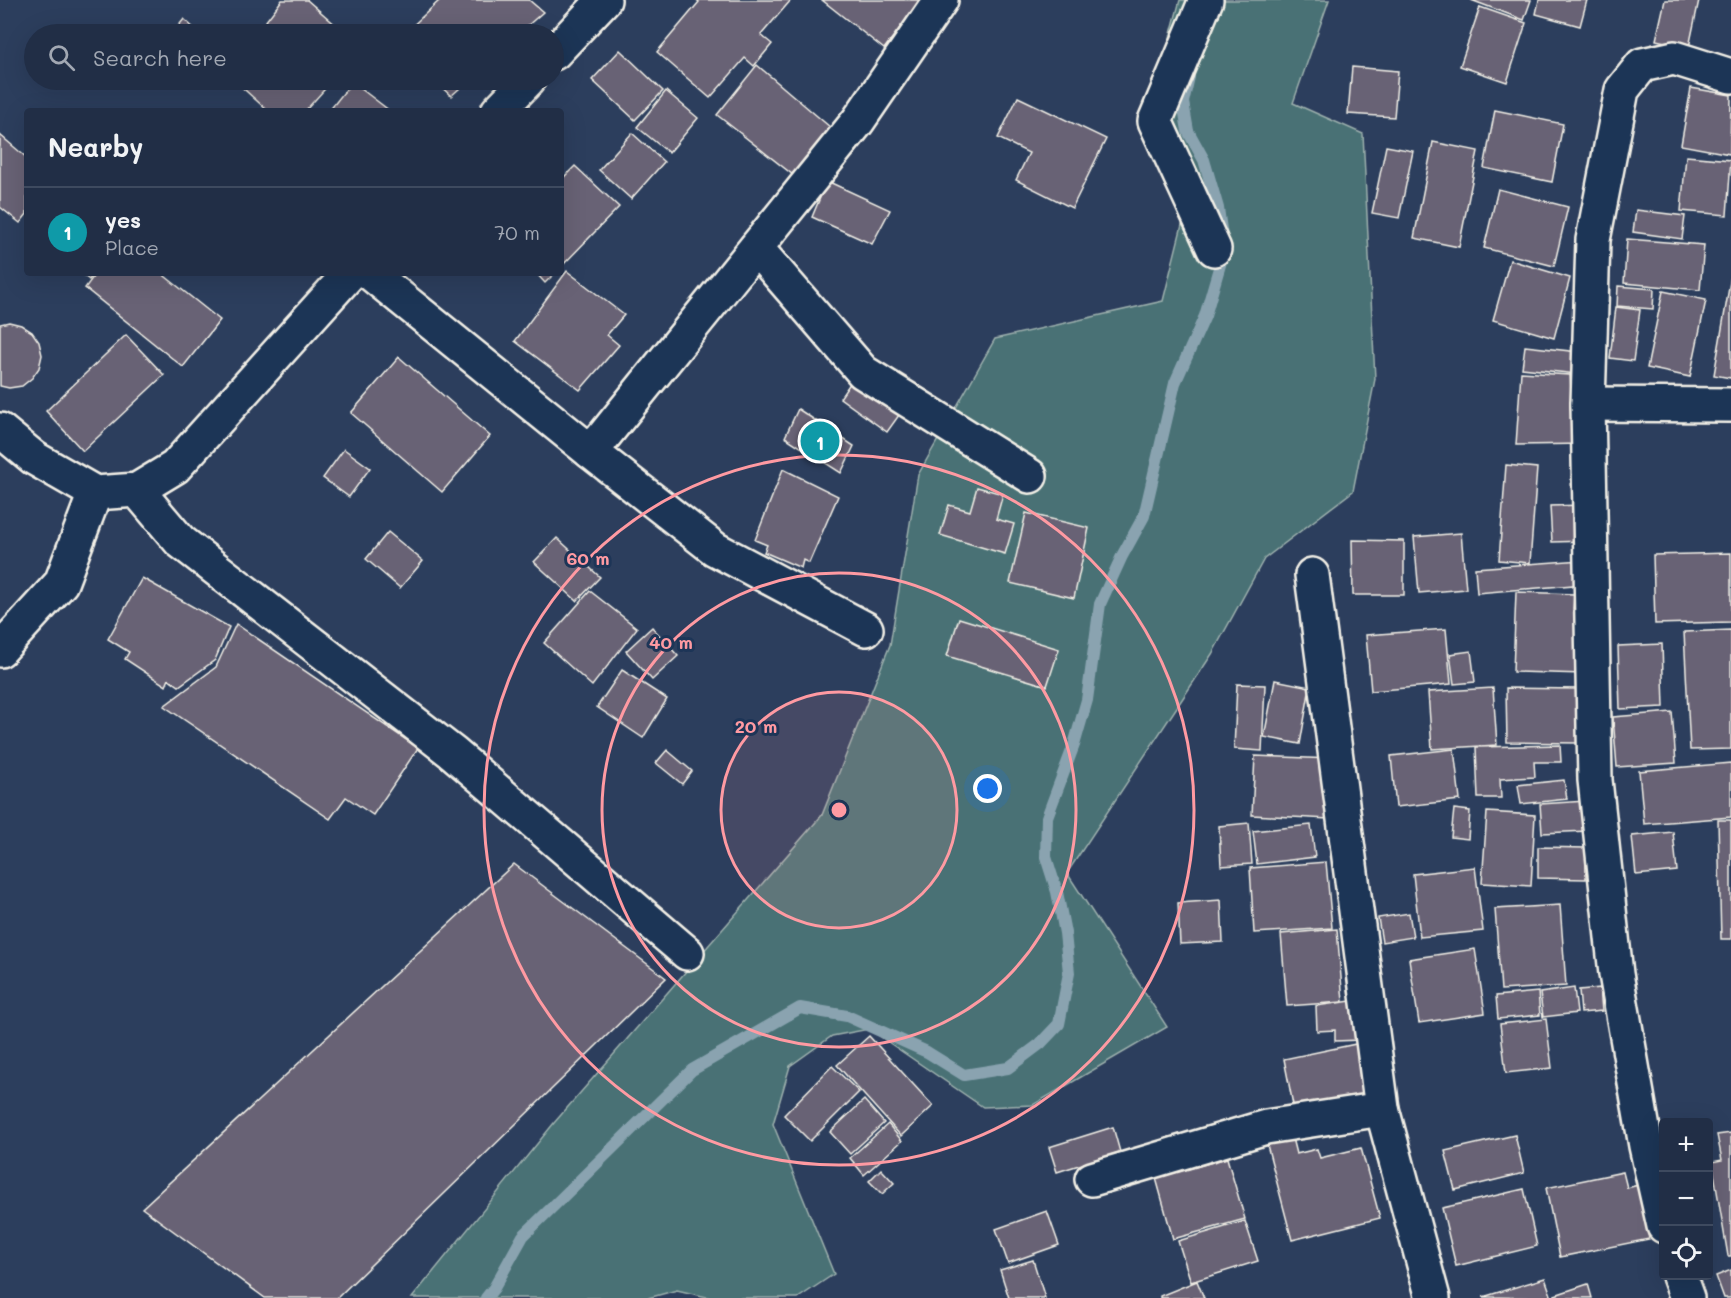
<!DOCTYPE html>
<meta charset="utf-8">
<style>
body{margin:0;font-family:Mali,sans-serif;background:#29364d;color:#f1f3f6}
.controls{position:absolute;right:18px;bottom:18px;display:grid;overflow:hidden;border-radius:6px;box-shadow:0 6px 24px #0002}
.controls button{width:54px;height:54px;display:grid;place-items:center;padding:0;border:0;border-bottom:2px solid #3e4a5f;background:#212e46;color:#f1f3f6;font:30px sans-serif}
.you{position:absolute;left:988px;top:789px;width:21px;height:21px;margin:-15px;border:4px solid #fff;border-radius:50%;background:#1a73e8;box-shadow:0 0 0 9px #1a73e833}
.badge{display:grid;place-items:center;width:39px;height:39px;border-radius:50%;background:#d6ab8b;color:#fff;font-size:20px;font-weight:700}
.pin{position:absolute;translate:-50% -50%;border:3px solid #fff;box-shadow:0 2px 6px #0006}
.list{margin:0;padding:0;list-style:none}
h2{display:flex;justify-content:space-between;align-items:center;height:78px;margin:0;padding:0 24px;font-size:26px}
h2 small{font-size:20px;font-weight:400;color:#a2a8b3}
.list li{display:grid;grid-template-columns:39px 1fr auto;gap:18px;align-items:center;box-sizing:border-box;height:90px;padding:0 24px;border-top:2px solid #3e4a5f}
.list b{display:block;font-size:22px;white-space:nowrap}
.list p{margin:0;font-size:20px;white-space:nowrap;color:#a2a8b3}
.list em{font-size:20px;font-style:normal;color:#a2a8b3}
.icon{flex:none;width:33px;height:33px;fill:none;stroke:currentColor;stroke-width:2;stroke-linecap:round;stroke-linejoin:round}
.map{position:relative;flex:none;width:1731px;height:1298px;overflow:hidden}
.search{position:absolute;background:#212e46;box-shadow:0 6px 24px #0002;left:24px;top:24px;width:540px;height:66px;display:flex;align-items:center;gap:15px;box-sizing:border-box;padding:0 21px;border-radius:33px;color:#a2a8b3;font-size:22px}
.panel{position:absolute;background:#212e46;box-shadow:0 6px 24px #0002;left:24px;top:108px;width:540px;height:168px;border-radius:6px}
.map>svg:first-child{display:block}
</style>
<div class="map">
<svg width="1731" height="1298" viewBox="0 0 1731 1298">
<rect width="100%" height="100%" fill="#2c3e5d"/>
<filter id="ink" filterUnits="userSpaceOnUse"><feTurbulence type="fractalNoise" baseFrequency=".0167" numOctaves="2"/><feDisplacementMap in="SourceGraphic" scale="12" xChannelSelector="R" yChannelSelector="G"/><feConvolveMatrix kernelMatrix="1 2 1 2 8 2 1 2 1" color-interpolation-filters="sRGB"/></filter>
<g filter="url(#ink)">
<!-- green -->
<path fill="#487175" stroke="#9eb1ae" stroke-width="1.5" d="M 1180,0 L 1329,0 L 1293,103 L 1363,134 L 1375,379 L 1353,491 L 1264,559 L 1212,654 L 1067,873 L 1167,1027 L 1033,1105 L 983,1107 L 869,1029 L 832,1036 L 790,1066 L 773,1124 L 834,1274 L 798,1298 L 711,1298 L 677,1290 L 648,1298 L 412,1298 L 554,1123 L 822,815 L 890,645 L 918,475 L 995,339 L 1163,301 L 1193,181 L 1152,105 Z"/>
<g fill="none" stroke-linecap="round" stroke-linejoin="round">
<!-- stream -->
<path stroke="#8aa3b0" stroke-width="12" d="M 486,1298 L 494,1288 L 523,1236 L 692,1070 L 800,1008 L 847,1016 L 927,1052 L 964,1075 L 1008,1068 L 1040,1044 L 1059,1024 L 1069,973 L 1065,933 L 1057,892 L 1046,857 L 1047,817 L 1074,745 L 1087,700 L 1100,604 L 1122,556 L 1144,516 L 1175,383 L 1205,316 L 1224,251 L 1218,208 L 1204,160 L 1188,131 L 1183,102 L 1189,77"/>
</g>
<!-- building -->
<g fill="#686275" stroke="#f4f1e8" stroke-width="1.5">
<path d="M 282,0 L 307,0 L 346,34 L 256,34 Z"/>
<path d="M 440,0 L 529,0 L 543,12 L 518,34 L 404,34 Z"/>
<path d="M 697,0 L 791,0 L 761,35 L 772,44 L 754,66 L 745,58 L 710,98 L 657,52 L 699,2 Z"/>
<path d="M 822,0 L 918,0 L 920,1 L 884,49 Z"/>
<path d="M 1471,0 L 1531,0 L 1524,20 Z"/>
<path d="M 1539,0 L 1587,0 L 1580,26 L 1536,14 Z"/>
<path d="M 1665,0 L 1699,0 L 1689,47 L 1656,40 Z"/>
<path d="M 1480,7 L 1526,23 L 1507,82 L 1460,66 Z"/>
<path d="M 184,19 L 200,34 L 172,34 Z"/>
<path d="M 620,50 L 663,91 L 635,120 L 592,80 Z"/>
<path d="M 757,65 L 837,133 L 797,178 L 717,115 Z"/>
<path d="M 1352,67 L 1398,71 L 1394,117 L 1348,114 Z"/>
<path d="M 234,80 L 333,80 L 305,111 L 268,111 Z"/>
<path d="M 434,80 L 469,80 L 451,96 Z"/>
<path d="M 352,82 L 390,111 L 329,111 Z"/>
<path d="M 1691,88 L 1731,95 L 1730,154 L 1681,145 Z"/>
<path d="M 666,91 L 698,118 L 669,153 L 637,127 Z"/>
<path d="M 1018,97 L 1106,139 L 1072,208 L 1016,180 L 1029,153 L 998,138 Z"/>
<path d="M 1495,110 L 1563,124 L 1552,182 L 1484,168 Z"/>
<path d="M 632,133 L 664,162 L 631,199 L 599,170 Z"/>
<path d="M 0,135 L 27,158 L 27,214 L 20,223 L 0,207 Z"/>
<path d="M 1433,142 L 1478,151 L 1459,247 L 1414,238 Z"/>
<path d="M 1386,146 L 1413,151 L 1399,218 L 1372,213 Z"/>
<path d="M 1686,156 L 1731,160 L 1727,215 L 1681,211 Z"/>
<path d="M 575,166 L 619,207 L 561,267 L 561,180 Z"/>
<path d="M 827,181 L 890,210 L 872,244 L 812,217 Z"/>
<path d="M 1498,189 L 1568,207 L 1554,266 L 1484,248 Z"/>
<path d="M 1636,210 L 1685,216 L 1682,239 L 1633,232 Z"/>
<path d="M 1627,239 L 1704,245 L 1700,290 L 1624,283 Z"/>
<path d="M 1510,260 L 1570,278 L 1554,338 L 1493,320 Z"/>
<path d="M 567,271 L 624,315 L 607,335 L 619,345 L 580,390 L 515,341 Z"/>
<path d="M 81,273 L 94,273 L 89,280 Z"/>
<path d="M 96,273 L 161,273 L 220,320 L 183,367 L 85,288 Z"/>
<path d="M 536,273 L 555,273 L 545,283 Z"/>
<path d="M 1731,276 L 1731,378 L 1714,375 Z"/>
<path d="M 1618,286 L 1654,289 L 1653,309 L 1617,306 Z"/>
<path d="M 1663,291 L 1706,300 L 1690,377 L 1647,368 Z"/>
<path d="M 1616,307 L 1640,310 L 1633,361 L 1610,358 Z"/>
<path d="M 9,322 L 21,325 L 32,332 L 39,342 L 42,355 L 39,368 L 32,378 L 22,386 L 9,388 L 0,386 L 0,324 Z"/>
<path d="M 126,335 L 164,375 L 83,451 L 46,411 Z"/>
<path d="M 1525,346 L 1588,353 L 1586,375 L 1522,368 Z"/>
<path d="M 399,357 L 490,436 L 442,492 L 351,413 Z"/>
<path d="M 1521,372 L 1570,375 L 1572,405 L 1585,444 L 1516,445 Z"/>
<path d="M 855,376 L 902,411 L 887,432 L 840,398 Z"/>
<path d="M 798,409 L 854,446 L 841,473 L 785,437 Z"/>
<path d="M 344,449 L 370,468 L 349,497 L 323,478 Z"/>
<path d="M 1506,465 L 1537,468 L 1530,563 L 1499,560 Z"/>
<path d="M 783,469 L 838,496 L 809,563 L 803,560 L 801,568 L 764,552 L 767,545 L 755,540 Z"/>
<path d="M 977,487 L 1003,494 L 996,519 L 1014,524 L 1005,554 L 940,535 L 949,505 L 970,511 Z"/>
<path d="M 1583,505 L 1585,541 L 1552,542 L 1550,506 Z"/>
<path d="M 1026,513 L 1089,528 L 1074,598 L 1010,583 Z"/>
<path d="M 388,532 L 423,561 L 400,588 L 366,559 Z"/>
<path d="M 1461,533 L 1466,589 L 1419,593 L 1414,537 Z"/>
<path d="M 557,538 L 600,577 L 577,601 L 534,562 Z"/>
<path d="M 1352,540 L 1404,541 L 1404,595 L 1353,595 Z"/>
<path d="M 1731,553 L 1731,622 L 1655,624 L 1653,555 Z"/>
<path d="M 1582,560 L 1585,584 L 1477,593 L 1475,568 Z"/>
<path d="M 142,578 L 229,627 L 215,660 L 179,686 L 169,679 L 166,686 L 125,659 L 129,652 L 108,639 Z"/>
<path d="M 590,591 L 637,628 L 592,686 L 544,643 Z"/>
<path d="M 1516,592 L 1574,594 L 1573,609 L 1586,609 L 1584,674 L 1513,672 Z"/>
<path d="M 959,618 L 1059,649 L 1047,686 L 947,656 Z"/>
<path d="M 236,624 L 418,748 L 373,815 L 346,797 L 330,819 L 164,706 L 216,667 Z"/>
<path d="M 652,627 L 678,656 L 652,680 L 626,651 Z"/>
<path d="M 1446,629 L 1451,684 L 1371,691 L 1366,635 Z"/>
<path d="M 1731,630 L 1731,749 L 1690,750 L 1684,632 Z"/>
<path d="M 1662,644 L 1664,707 L 1620,709 L 1618,646 Z"/>
<path d="M 1471,651 L 1475,682 L 1454,684 L 1450,654 Z"/>
<path d="M 622,670 L 667,699 L 643,738 L 597,707 Z"/>
<path d="M 1275,680 L 1310,687 L 1300,744 L 1264,737 Z"/>
<path d="M 1237,684 L 1265,685 L 1262,751 L 1234,749 Z"/>
<path d="M 1493,688 L 1497,745 L 1432,749 L 1428,692 Z"/>
<path d="M 1506,688 L 1580,689 L 1579,743 L 1507,742 Z"/>
<path d="M 1672,712 L 1676,763 L 1617,767 L 1613,717 Z"/>
<path d="M 1560,745 L 1561,762 L 1534,762 L 1535,777 L 1500,779 L 1501,798 L 1478,798 L 1476,747 Z"/>
<path d="M 1454,749 L 1460,800 L 1396,807 L 1391,756 Z"/>
<path d="M 667,750 L 692,771 L 682,784 L 656,763 Z"/>
<path d="M 1255,756 L 1332,759 L 1329,819 L 1252,815 Z"/>
<path d="M 1731,763 L 1731,817 L 1644,824 L 1639,771 Z"/>
<path d="M 1564,780 L 1567,799 L 1521,804 L 1518,785 Z"/>
<path d="M 1586,801 L 1588,831 L 1542,833 L 1540,804 Z"/>
<path d="M 1454,809 L 1470,811 L 1468,839 L 1451,837 Z"/>
<path d="M 1487,812 L 1535,815 L 1531,886 L 1482,883 Z"/>
<path d="M 1718,820 L 1731,820 L 1731,939 L 1721,939 Z"/>
<path d="M 1249,823 L 1252,864 L 1221,866 L 1219,826 Z"/>
<path d="M 1311,825 L 1315,857 L 1257,864 L 1253,831 Z"/>
<path d="M 1673,832 L 1677,871 L 1636,875 L 1632,836 Z"/>
<path d="M 1538,847 L 1586,848 L 1586,879 L 1538,878 Z"/>
<path d="M 1326,862 L 1332,928 L 1254,933 L 1250,868 Z"/>
<path d="M 514,864 L 666,978 L 337,1298 L 265,1298 L 142,1208 Z"/>
<path d="M 1475,867 L 1483,931 L 1420,937 L 1413,874 Z"/>
<path d="M 1221,900 L 1223,942 L 1180,944 L 1178,903 Z"/>
<path d="M 1560,905 L 1566,986 L 1501,990 L 1495,909 Z"/>
<path d="M 1409,913 L 1413,937 L 1382,942 L 1378,918 Z"/>
<path d="M 1337,929 L 1343,1002 L 1287,1006 L 1281,934 Z"/>
<path d="M 1475,949 L 1485,1013 L 1419,1023 L 1409,959 Z"/>
<path d="M 1574,988 L 1577,1013 L 1543,1017 L 1540,993 Z"/>
<path d="M 1600,988 L 1602,1011 L 1581,1013 L 1579,990 Z"/>
<path d="M 1538,992 L 1540,1015 L 1498,1019 L 1496,996 Z"/>
<path d="M 1358,1000 L 1361,1040 L 1335,1041 L 1335,1030 L 1317,1031 L 1316,1006 Z"/>
<path d="M 1546,1019 L 1552,1068 L 1506,1073 L 1500,1024 Z"/>
<path d="M 869,1036 L 933,1106 L 901,1136 L 837,1065 Z"/>
<path d="M 1356,1044 L 1367,1095 L 1294,1110 L 1284,1059 Z"/>
<path d="M 832,1066 L 859,1092 L 810,1141 L 784,1115 Z"/>
<path d="M 864,1100 L 884,1123 L 850,1154 L 830,1132 Z"/>
<path d="M 888,1124 L 902,1141 L 864,1175 L 850,1158 Z"/>
<path d="M 1113,1127 L 1120,1152 L 1057,1172 L 1049,1147 Z"/>
<path d="M 1731,1133 L 1731,1256 L 1728,1256 L 1712,1162 L 1722,1160 L 1717,1135 Z"/>
<path d="M 1291,1134 L 1296,1154 L 1317,1149 L 1320,1158 L 1361,1148 L 1380,1218 L 1292,1240 L 1266,1141 Z"/>
<path d="M 1515,1135 L 1524,1173 L 1455,1190 L 1445,1151 Z"/>
<path d="M 1227,1158 L 1245,1219 L 1173,1239 L 1156,1178 Z"/>
<path d="M 881,1169 L 894,1183 L 882,1194 L 869,1181 Z"/>
<path d="M 1623,1172 L 1627,1188 L 1638,1185 L 1649,1239 L 1560,1257 L 1546,1188 Z"/>
<path d="M 1524,1189 L 1537,1246 L 1456,1266 L 1442,1208 Z"/>
<path d="M 1047,1211 L 1059,1245 L 1008,1263 L 996,1229 Z"/>
<path d="M 1245,1221 L 1258,1261 L 1191,1282 L 1178,1241 Z"/>
<path d="M 1033,1260 L 1045,1298 L 1009,1298 L 1000,1270 Z"/>
<path d="M 1731,1270 L 1731,1298 L 1724,1298 L 1716,1276 Z"/>
<path d="M 1545,1278 L 1552,1298 L 1483,1297 Z"/>
<path d="M 1197,1281 L 1204,1298 L 1160,1298 L 1160,1296 Z"/>
<path d="M 1588,1284 L 1592,1298 L 1557,1298 L 1555,1295 Z"/>
</g>
<g fill="none" stroke-linecap="round" stroke-linejoin="round">
<defs>
<g id="street">
<path d="M 1206,0 L 1155,121 L 1214,249"/>
<path d="M 554,53 L 604,0"/>
<path d="M 498,111 L 528,80"/>
<path d="M 756,248 L 863,372 L 1030,476"/>
<path d="M 370,273 L 591,452 L 715,549 L 866,629"/>
<path d="M 1588,404 L 1731,405"/>
<path d="M 0,430 L 34,458 L 95,493 L 137,490 L 175,467 L 350,273"/>
<path d="M 591,452 L 858,121 L 941,0"/>
<path d="M 137,490 L 180,541 L 453,753 L 687,953"/>
<path d="M 1312,575 L 1382,1109 L 1433,1298"/>
<path d="M 0,650 L 61,583 L 95,493"/>
<path d="M 1092,1179 L 1266,1127 L 1382,1109"/>
<path d="M 1664,1226 L 1646,1146 L 1616,974 L 1595,780 L 1588,404 L 1593,240 L 1622,90 L 1642,65 L 1674,58 L 1731,76"/>
<path d="M 1679,1276 L 1687,1298"/>
</g>
</defs>
<!-- street casing -->
<use href="#street" stroke="#f4f1e8" stroke-width="38"/>
<!-- street -->
<use href="#street" stroke="#1d3557" stroke-width="33"/>
</g>
</g>
<!-- distance rings -->
<circle cx="839" cy="810" r="118" fill="#ff9aa2" fill-opacity=".12"/>
<g fill="none" stroke="#ff9aa2" stroke-width="3">
<circle cx="839" cy="810" r="118"/>
<circle cx="839" cy="810" r="237"/>
<circle cx="839" cy="810" r="355"/>
</g>
<circle cx="839" cy="810" r="9" fill="#ff9aa2" stroke="#1d3557" stroke-width="3"/>
<g font-size="18" text-anchor="middle" font-weight="bold" fill="#ff9aa2" stroke="#1d3557" stroke-width="6" stroke-linejoin="round" paint-order="stroke">
<text x="588" y="565">60 m</text>
<text x="671" y="649">40 m</text>
<text x="756" y="733">20 m</text>
</g>
</svg>
<div class="controls">
<button>+</button>
<button>−</button>
<button><svg class="icon" aria-label="locate" viewBox="0 0 24 24"><circle cx="12" cy="12" r="6"/><path d="M12 2v4M12 18v4M2 12h4M18 12h4"/></svg></button>
</div>
<div class="you"></div>
<div class="pin badge" style="left:820px;top:441px;background:#0f9aa8">1</div>
<div class="search"><svg class="icon" aria-label="search" viewBox="0 0 24 24"><circle cx="10" cy="10" r="6"/><path d="M15 15l6 6"/></svg>Search here</div>
<section class="panel">
<h2>Nearby<small></small></h2>
<ul class="list">
<li><span class="badge" style="background:#0f9aa8">1</span><div><b>yes</b><p>Place</p></div><em>70 m</em></li>
</ul>
</section>
</div>
